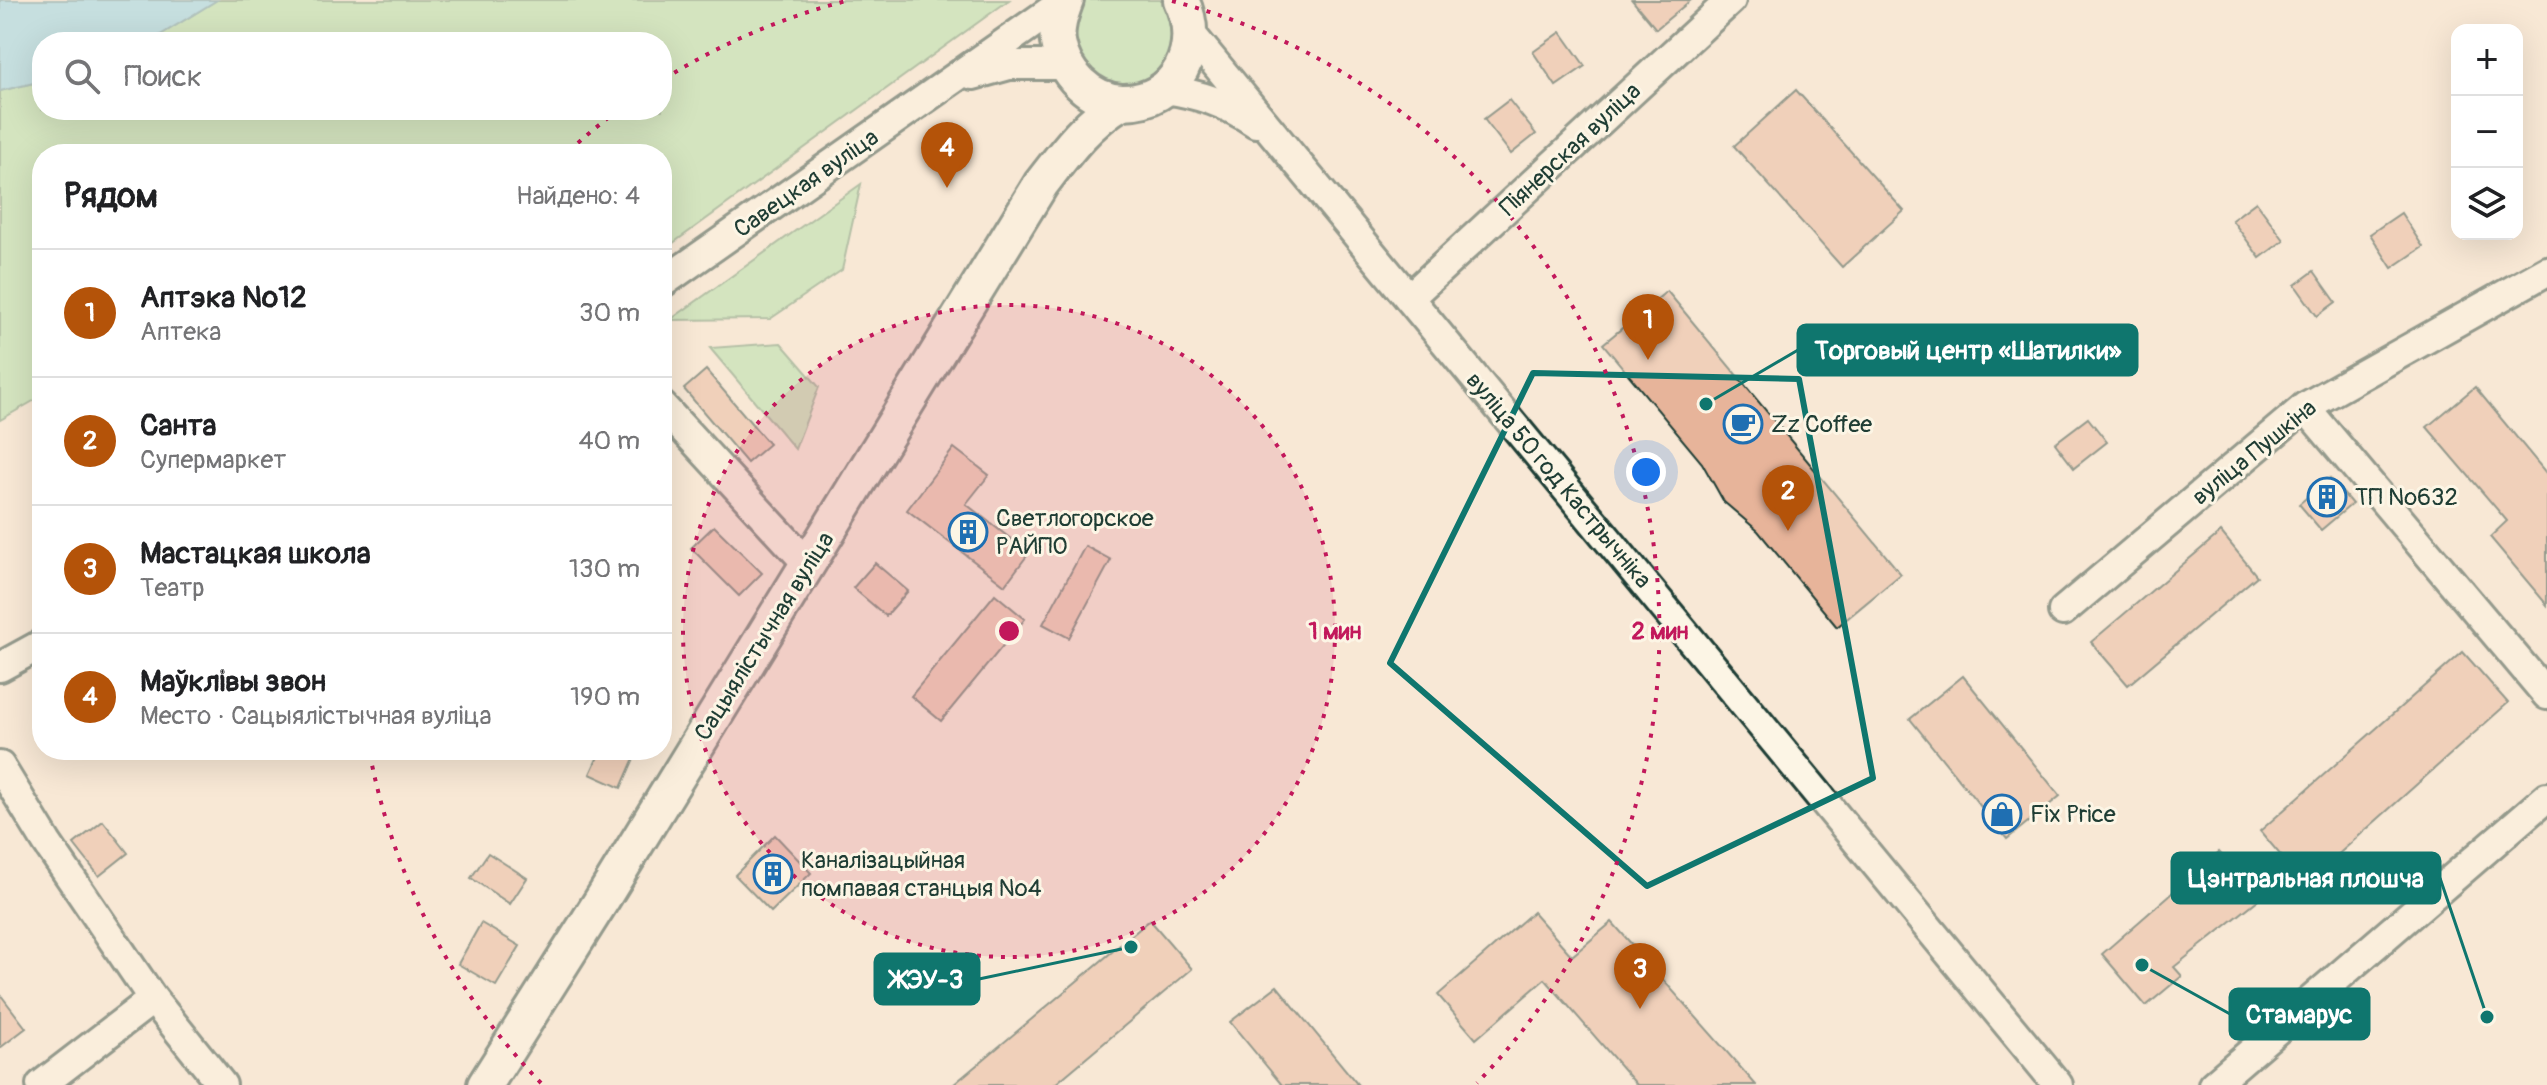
<!DOCTYPE html>
<html lang="ru">
<meta charset="utf-8">
<style>
body{margin:0;font-family:Pangolin,sans-serif;background:#f2f2f2;color:#202124}
.controls{position:absolute;right:24px;top:24px;display:grid;overflow:hidden;border-radius:16px;box-shadow:0 8px 32px #0002}
.controls button{width:72px;height:72px;display:grid;place-items:center;padding:0;border:0;border-bottom:2px solid #e0e0e0;background:#fff;color:#202124;font:40px sans-serif}
.you{position:absolute;left:1646px;top:472px;width:28px;height:28px;margin:-20px;border:6px solid #fff;border-radius:50%;background:#1a73e8;box-shadow:0 0 0 12px #1a73e833}
.badge{display:grid;place-items:center;width:52px;height:52px;border-radius:50%;background:#b45309;color:#fff;font-size:26px;font-weight:700}
.pin{position:absolute;translate:-50% -66px;filter:drop-shadow(0 2px 4px #0008)}
.pin::after{content:'';position:absolute;top:42px;width:28px;height:24px;background:inherit;clip-path:polygon(0 0,100% 0,50% 100%)}
.list{margin:0;padding:0;list-style:none}
h2{display:flex;justify-content:space-between;align-items:center;height:104px;margin:0;padding:0 32px;font-size:34px}
h2 small{font-size:26px;font-weight:400;color:#757577}
.list li{display:grid;grid-template-columns:52px 1fr auto;gap:24px;align-items:center;box-sizing:border-box;height:128px;padding:0 32px;border-top:2px solid #e0e0e0}
.list b{display:block;font-size:30px;white-space:nowrap}
.list p{margin:0;font-size:26px;white-space:nowrap;color:#757577}
.list em{font-size:26px;font-style:normal;color:#757577}
.icon{flex:none;width:44px;height:44px;fill:none;stroke:currentColor;stroke-width:2;stroke-linecap:round;stroke-linejoin:round}
.map{position:relative;flex:none;width:2547px;height:1085px;overflow:hidden}
.search{position:absolute;background:#fff;box-shadow:0 8px 32px #0002;left:32px;top:32px;width:640px;height:88px;display:flex;align-items:center;gap:20px;box-sizing:border-box;padding:0 28px;border-radius:32px;color:#757577;font-size:30px}
.panel{position:absolute;background:#fff;box-shadow:0 8px 32px #0002;left:32px;top:144px;width:640px;height:616px;border-radius:32px}
.map>svg:first-child{display:block}
</style>
<div class="map">
<svg width="2547" height="1085" viewBox="0 0 2547 1085">
<rect width="100%" height="100%" fill="#f8e8d6"/>
<filter id="ink" filterUnits="userSpaceOnUse"><feTurbulence type="fractalNoise" baseFrequency=".0125" numOctaves="2"/><feDisplacementMap in="SourceGraphic" scale="16" xChannelSelector="R" yChannelSelector="G"/><feConvolveMatrix kernelMatrix="1 2 1 2 8 2 1 2 1" color-interpolation-filters="sRGB"/></filter>
<g filter="url(#ink)">
<!-- green -->
<g fill="#a8e1a5" stroke="#648f6c" stroke-width="2">
<path d="M 217,0 L 1009,0 L 662,251 L 662,154 L 42,154 L 42,396 L 0,420 L 0,91 L 42,81 L 42,110 L 662,110 L 662,42 L 149,42 Z"/>
<path d="M 1083,0 L 1165,0 L 1172,9 L 1174,54 C 1149,88 1139,91 1098,81 L 1072,45 L 1074,15 Z"/>
<path d="M 861,184 L 842,270 L 770,319 L 670,320 Z"/>
<path d="M 781,343 L 819,387 L 795,449 L 710,348 Z"/>
</g>
<!-- water -->
<path fill="#8ad4eb" stroke="#5f98a2" stroke-width="2" d="M 0,0 L 217,0 L 149,42 L 42,42 L 42,81 L 0,91 Z"/>
<!-- building -->
<g fill="#e7b49a" stroke="#1f3d34" stroke-width="2">
<path d="M 1632,0 L 1691,0 L 1656,29 Z"/>
<path d="M 1561,32 L 1585,66 L 1556,86 L 1533,52 Z"/>
<path d="M 1796,90 L 1904,211 L 1842,267 L 1734,146 Z"/>
<path d="M 1509,100 L 1536,134 L 1511,154 L 1484,119 Z"/>
<path d="M 2256,202 L 2284,240 L 2260,258 L 2232,220 Z"/>
<path d="M 2401,213 L 2423,247 L 2392,268 L 2370,234 Z"/>
<path d="M 2314,271 L 2336,302 L 2317,316 L 2295,285 Z"/>
<path d="M 1667,291 L 1901,574 L 1837,627 L 1758,531 L 1724,502 L 1702,463 L 1603,344 Z"/>
<path d="M 706,370 L 769,444 L 747,463 L 684,389 Z"/>
<path d="M 2475,387 L 2547,474 L 2547,605 L 2490,537 L 2507,521 L 2427,427 Z"/>
<path d="M 2088,418 L 2107,442 L 2074,468 L 2055,443 Z"/>
<path d="M 954,448 L 989,475 L 966,504 L 1029,553 L 1005,585 L 907,510 Z"/>
<path d="M 2330,478 L 2352,504 L 2321,530 L 2299,504 Z"/>
<path d="M 714,526 L 762,573 L 739,596 L 691,548 Z"/>
<path d="M 2221,532 L 2257,576 L 2128,685 L 2091,642 Z"/>
<path d="M 1085,546 L 1111,560 L 1069,638 L 1043,624 Z"/>
<path d="M 875,563 L 908,591 L 886,616 L 853,588 Z"/>
<path d="M 995,594 L 1025,619 L 941,721 L 911,696 Z"/>
<path d="M 2463,652 L 2508,703 L 2305,884 L 2260,831 Z"/>
<path d="M 1963,676 L 2060,796 L 2007,839 L 1910,719 Z"/>
<path d="M 601,750 L 622,750 L 635,756 L 621,788 L 590,774 Z"/>
<path d="M 103,821 L 128,853 L 99,876 L 74,844 Z"/>
<path d="M 775,835 L 811,873 L 771,912 L 735,875 Z"/>
<path d="M 2219,852 L 2259,899 L 2174,967 L 2182,976 L 2146,1006 L 2102,954 Z"/>
<path d="M 488,853 L 527,878 L 510,904 L 471,878 Z"/>
<path d="M 1533,912 L 1572,956 L 1612,922 L 1756,1085 L 1637,1085 L 1545,979 L 1476,1039 L 1438,995 Z"/>
<path d="M 1150,920 L 1192,969 L 1054,1085 L 953,1085 Z"/>
<path d="M 481,923 L 520,946 L 496,986 L 458,964 Z"/>
<path d="M 1277,986 L 1358,1085 L 1282,1085 L 1230,1022 Z"/>
<path d="M 0,994 L 26,1028 L 0,1048 Z"/>
</g>
<g fill="none" stroke-linecap="round" stroke-linejoin="round">
<defs>
<g id="minor">
<path d="M 1191,34 L 2058,1085"/>
<path d="M 973,75 L 1009,65 L 1065,65"/>
<path d="M 1164,89 C 1199,94 1226,103 1256,123"/>
<path d="M 662,283 L 1066,0"/>
<path d="M 1409,298 L 1731,0"/>
<path d="M 662,406 L 808,564"/>
<path d="M 2305,407 L 2547,695"/>
<path d="M 2063,611 L 2305,407 L 2547,271"/>
<path d="M 0,667 L 42,644"/>
<path d="M 0,766 L 47,843 L 153,999 L 222,1085"/>
<path d="M 41,1085 L 153,999"/>
<path d="M 2213,1085 L 2547,797"/>
</g>
<g id="major">
<path d="M 1066,0 C 1061,14 1056,27 1058,42 C 1063,73 1090,101 1122,102 C 1178,103 1204,47 1181,0"/>
<path d="M 485,1085 L 603,898 L 1041,184 C 1064,154 1087,122 1121,102"/>
</g>
</defs>
<!-- minor casing -->
<use href="#minor" stroke="#1f3d34" stroke-width="34"/>
<!-- major casing -->
<use href="#major" stroke="#1f3d34" stroke-width="40"/>
<!-- minor -->
<use href="#minor" stroke="#fcf5e5" stroke-width="28"/>
<!-- major -->
<use href="#major" stroke="#fcf5e5" stroke-width="34"/>
</g>
</g>
<!-- marked area -->
<path d="M0 0H2547V1085H0ZM 1533,373 L 1799,379 L 1873,778 L 1647,886 L 1390,663 Z" fill="#f8e8d6" fill-opacity=".55" fill-rule="evenodd"/>
<path fill="none" stroke="#0f766e" stroke-width="6" stroke-linejoin="round" d="M 1533,373 L 1799,379 L 1873,778 L 1647,886 L 1390,663 Z"/>
<!-- distance rings -->
<circle cx="1009" cy="631" r="326" fill="#c2185b" fill-opacity=".12"/>
<g fill="none" stroke="#c2185b" stroke-width="4" stroke-dasharray="4 8">
<circle cx="1009" cy="631" r="326"/>
<path d="M541 1083A651 651 0 0 1 370 755M569 151A651 651 0 0 1 617 111M664 79A651 651 0 0 1 846 1M1172 1A651 651 0 0 1 1477 1083"/>
</g>
<!-- icons -->
<defs>
<symbol id="cafe-ring" viewBox="-11 -11 22 22"><circle r="9.5" fill="#fcf5e5" stroke="#1f6fb2" stroke-width="1.5"/><path d="M-5.5-4.5H6V0H3Q3 3.5 0 3.5H-2.5Q-5.5 3.5-5.5 0ZM3-3.2v2h1.7v-2ZM-6 4.5H4V6H-6Z" fill="#1f6fb2"/></symbol>
<symbol id="building-ring" viewBox="-11 -11 22 22"><circle r="9.5" fill="#fcf5e5" stroke="#1f6fb2" stroke-width="1.5"/><path d="M-4-6H4V6H1V3H-1V6H-4ZM-2.5-4.3h1.7v1.8h-1.7ZM.8-4.3h1.7v1.8H.8ZM-2.5-1h1.7V.8h-1.7ZM.8-1h1.7V.8H.8Z" fill="#1f6fb2"/></symbol>
<symbol id="shop-ring" viewBox="-11 -11 22 22"><circle r="9.5" fill="#fcf5e5" stroke="#1f6fb2" stroke-width="1.5"/><path d="M-5-2.5h2.3a2.7 3.5 0 0 1 5.4 0H5L5.5 6h-11ZM-1.5-2.5h3a1.5 2.3 0 0 0-3 0Z" fill="#1f6fb2"/></symbol>
</defs>
<g fill-rule="evenodd">
<use href="#cafe-ring" x="1721" y="402" width="44" height="44"/>
<use href="#building-ring" x="2305" y="475" width="44" height="44"/>
<use href="#building-ring" x="946" y="510" width="44" height="44"/>
<use href="#shop-ring" x="1980" y="792" width="44" height="44"/>
<use href="#building-ring" x="751" y="852" width="44" height="44"/>
</g>
<g text-anchor="middle" stroke-width="6" stroke-linejoin="round" paint-order="stroke">
<!-- street labels -->
<g font-size="24" fill="#1f3d34" stroke="#fcf5e5">
<text transform="translate(1570 149) rotate(-43)" y="8">Піянерская вуліца</text>
<text transform="translate(806 183) rotate(-35)" y="8">Савецкая вуліца</text>
<text transform="translate(2254 452) rotate(-39)" y="8">вуліца Пушкіна</text>
<text transform="translate(1559 480) rotate(50)" y="8">вуліца 50 год Кастрычніка</text>
<text transform="translate(764 636) rotate(-58)" y="8">Сацыялістычная вуліца</text>
</g>
<!-- poi labels -->
<g font-size="24" fill="#1f3d34" stroke="#fcf5e5" text-anchor="start">
<text x="1771" y="432">Zz Coffee</text>
<text x="2355" y="505">ТП №632</text>
<text x="996" y="526">Светлогорское<tspan x="996" dy="28">РАЙПО</tspan></text>
<text x="2030" y="822">Fix Price</text>
<text x="801" y="868">Каналізацыйная<tspan x="801" dy="28">помпавая станцыя №4</tspan></text>
</g>
</g>
<circle cx="1009" cy="631" r="12" fill="#c2185b" stroke="#fcf5e5" stroke-width="4"/>
<g font-size="24" text-anchor="middle" font-weight="bold" fill="#c2185b" stroke="#fcf5e5" stroke-width="6" stroke-linejoin="round" paint-order="stroke">
<text x="1335" y="639">1 мин</text>
<text x="1660" y="639">2 мин</text>
</g>
<!-- callouts -->
<path fill="none" stroke="#0f766e" stroke-width="3" d="M1706 404L1798 350M2487 1017L2440 878M1131 947L979 979M2142 965L2230 1014"/>
<g fill="#0f766e" stroke="#fcf5e5" stroke-width="3">
<circle cx="1706" cy="404" r="8"/>
<circle cx="2487" cy="1017" r="8"/>
<circle cx="1131" cy="947" r="8"/>
<circle cx="2142" cy="965" r="8"/>
</g>
<g fill="#0f766e" stroke="#0f766e" stroke-width="3">
<rect x="1798" y="325" width="339" height="50" rx="8"/>
<rect x="2172" y="853" width="268" height="50" rx="8"/>
<rect x="875" y="954" width="104" height="50" rx="8"/>
<rect x="2230" y="989" width="139" height="50" rx="8"/>
</g>
<g font-size="26" text-anchor="middle" font-weight="bold" fill="#fff">
<text x="1968" y="359">Торговый центр «Шатилки»</text>
<text x="2306" y="887">Цэнтральная плошча</text>
<text x="927" y="988">ЖЭУ-3</text>
<text x="2299" y="1023">Стамарус</text>
</g>
</svg>
<div class="controls">
<button>+</button>
<button>−</button>
<button><svg class="icon" aria-label="layers" viewBox="0 0 24 24"><path d="M12 4l9 5-9 5-9-5zM3 14l9 5 9-5"/></svg></button>
</div>
<div class="you"></div>
<div class="pin badge" style="left:1648px;top:360px">1</div>
<div class="pin badge" style="left:1788px;top:531px">2</div>
<div class="pin badge" style="left:1640px;top:1009px">3</div>
<div class="pin badge" style="left:947px;top:188px">4</div>
<div class="search"><svg class="icon" aria-label="search" viewBox="0 0 24 24"><circle cx="10" cy="10" r="6"/><path d="M15 15l6 6"/></svg>Поиск</div>
<section class="panel">
<h2>Рядом<small>Найдено: 4</small></h2>
<ul class="list">
<li><span class="badge">1</span><div><b>Аптэка №12</b><p>Аптека</p></div><em>30 m</em></li>
<li><span class="badge">2</span><div><b>Санта</b><p>Супермаркет</p></div><em>40 m</em></li>
<li><span class="badge">3</span><div><b>Мастацкая школа</b><p>Театр</p></div><em>130 m</em></li>
<li><span class="badge">4</span><div><b>Маўклівы звон</b><p>Место · Сацыялістычная вуліца</p></div><em>190 m</em></li>
</ul>
</section>
</div>
